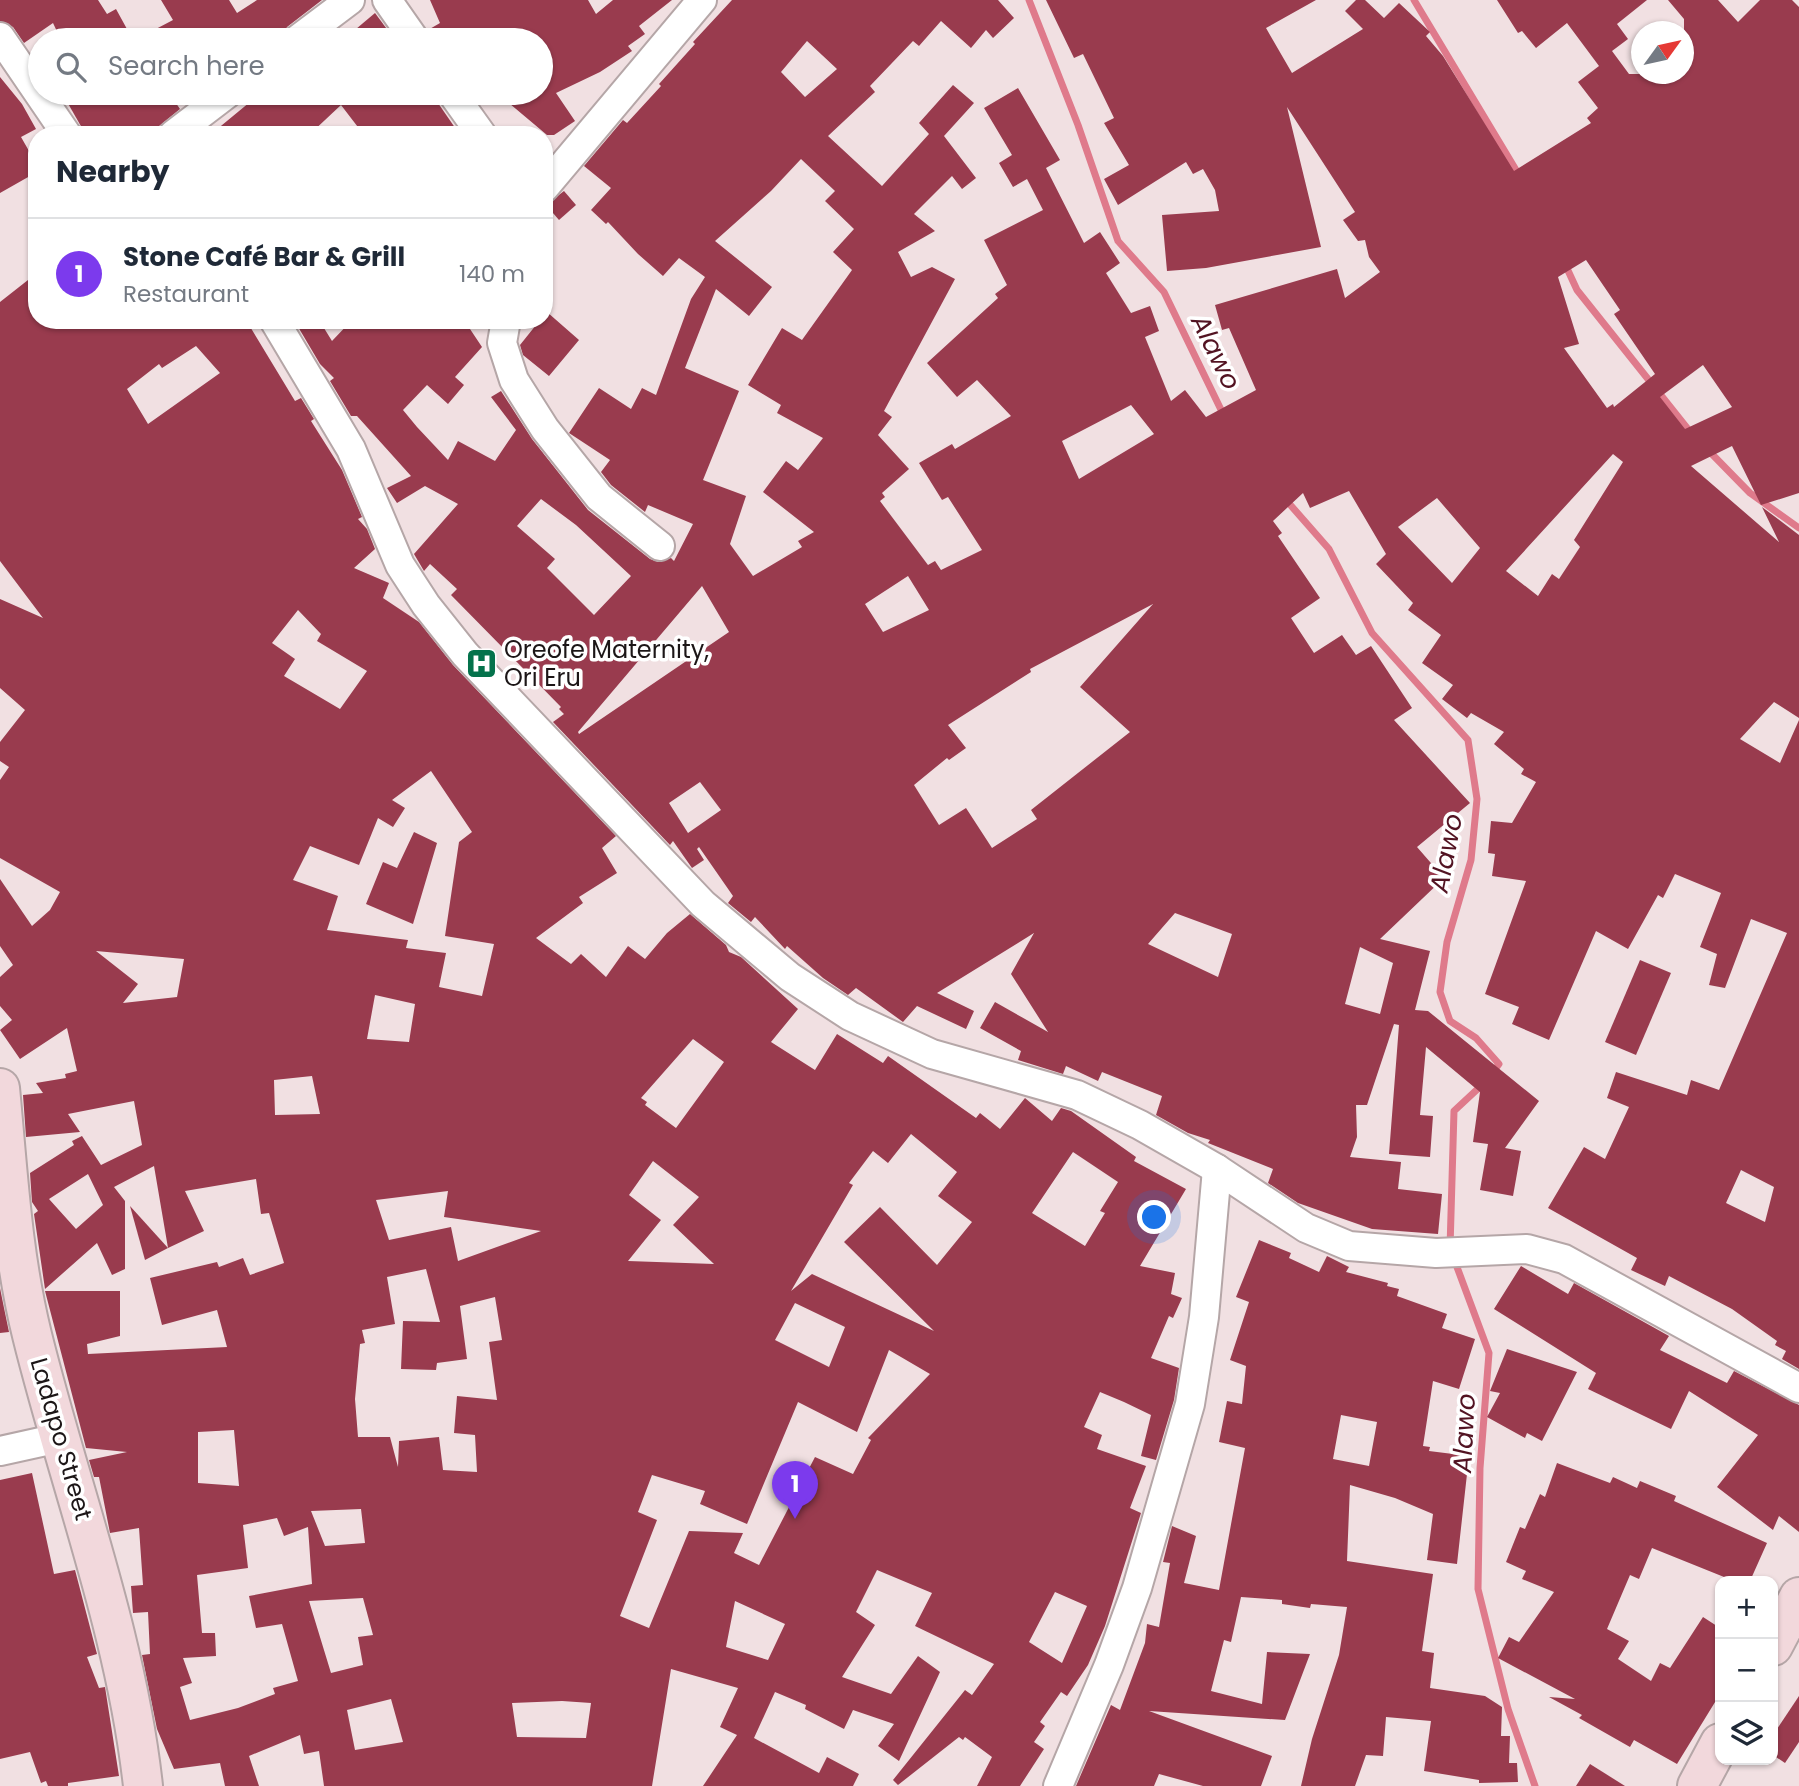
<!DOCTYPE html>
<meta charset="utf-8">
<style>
body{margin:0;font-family:Poppins,sans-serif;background:#f2f2f3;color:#1f2937}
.controls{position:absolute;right:21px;bottom:21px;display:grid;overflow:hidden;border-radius:14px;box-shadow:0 2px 5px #0004}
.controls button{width:63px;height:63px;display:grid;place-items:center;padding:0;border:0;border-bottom:2px solid #e0e1e3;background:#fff;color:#1f2937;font:35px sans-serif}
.compass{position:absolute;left:1631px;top:21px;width:63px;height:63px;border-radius:50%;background:#fff;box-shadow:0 2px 5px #0004;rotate:57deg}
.you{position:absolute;left:1155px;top:1218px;width:24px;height:24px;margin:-18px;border:5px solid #fff;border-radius:50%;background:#1a73e8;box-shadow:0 0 0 10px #1a73e833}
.badge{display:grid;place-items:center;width:46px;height:46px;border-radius:50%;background:#7c3aed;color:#fff;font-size:23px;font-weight:700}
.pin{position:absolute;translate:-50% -58px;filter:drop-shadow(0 2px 4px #0008)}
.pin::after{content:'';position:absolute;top:37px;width:24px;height:21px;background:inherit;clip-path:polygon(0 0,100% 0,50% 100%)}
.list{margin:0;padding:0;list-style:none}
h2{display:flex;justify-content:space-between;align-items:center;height:91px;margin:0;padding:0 28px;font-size:30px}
h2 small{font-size:23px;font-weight:400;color:#747a83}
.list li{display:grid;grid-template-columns:46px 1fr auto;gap:21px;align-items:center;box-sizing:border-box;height:112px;padding:0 28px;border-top:2px solid #e0e1e3}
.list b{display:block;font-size:26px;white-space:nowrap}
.list p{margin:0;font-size:23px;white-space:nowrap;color:#747a83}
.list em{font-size:23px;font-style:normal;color:#747a83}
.icon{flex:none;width:38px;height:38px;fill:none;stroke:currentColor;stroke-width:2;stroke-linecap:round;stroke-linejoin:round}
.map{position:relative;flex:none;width:1799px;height:1786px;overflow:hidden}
.search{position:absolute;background:#fff;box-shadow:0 2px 5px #0004;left:28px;top:28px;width:525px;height:77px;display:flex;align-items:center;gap:18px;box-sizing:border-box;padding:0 24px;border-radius:38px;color:#747a83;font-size:26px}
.panel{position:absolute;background:#fff;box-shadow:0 2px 5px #0004;left:28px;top:126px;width:525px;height:203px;border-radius:28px}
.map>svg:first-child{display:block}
</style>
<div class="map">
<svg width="1799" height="1786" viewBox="0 0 1799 1786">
<rect width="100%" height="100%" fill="#f1e0e2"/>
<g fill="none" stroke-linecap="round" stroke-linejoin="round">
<!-- stream -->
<g stroke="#df7a8b" stroke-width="7">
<path d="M 1029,0 L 1078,125 L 1118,241 L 1164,292 L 1225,418"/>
<path d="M 1414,0 L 1519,175"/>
<path d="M 1565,264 L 1577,290 L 1691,433"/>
<path d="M 1707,449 L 1750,493 L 1799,528"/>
<path d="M 1286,500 L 1329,549 L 1372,633 L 1468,740 L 1477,799 L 1471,860 L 1447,942 L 1440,992 L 1450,1021 L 1476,1038 L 1499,1064 L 1493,1072"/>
<path d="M 1450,1248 L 1454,1111 L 1483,1084"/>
<path d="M 1454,1259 L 1489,1353 L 1480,1468 L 1478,1589 L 1508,1709 L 1535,1786"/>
</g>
</g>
<!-- building -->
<g fill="#993b4e" fill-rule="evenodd">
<path d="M 0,0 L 98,0 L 107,14 L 116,9 L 133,40 L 61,40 L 53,23 L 24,43 L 13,27 L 0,21 Z"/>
<path d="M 161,0 L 229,0 L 237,13 L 257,0 L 322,0 L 287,27 L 281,40 L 135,40 L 173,20 Z"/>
<path d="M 430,0 L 588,0 L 596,14 L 613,0 L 672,0 L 639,26 L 645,34 L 628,46 L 632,51 L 600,72 L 556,93 L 575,121 L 554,135 L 547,135 L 497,93 L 541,93 L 541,40 L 431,40 L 428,30 L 440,23 Z"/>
<path d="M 732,0 L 998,0 L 1014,18 L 993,38 L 986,30 L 971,48 L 941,21 L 919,46 L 913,41 L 870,86 L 875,92 L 828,136 L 882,186 L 929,134 L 919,123 L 953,85 L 974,103 L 944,136 L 976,178 L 962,189 L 952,176 L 914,214 L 935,231 L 898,252 L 911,277 L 932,267 L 955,279 L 884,411 L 892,417 L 878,435 L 909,469 L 882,493 L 885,497 L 880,501 L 928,565 L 935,561 L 941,570 L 982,550 L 948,497 L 942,500 L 919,463 L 952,444 L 955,449 L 1011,416 L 977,380 L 957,397 L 927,363 L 998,298 L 995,294 L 1007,285 L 984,240 L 1043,210 L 1027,179 L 1013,187 L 999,163 L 1012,155 L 984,108 L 1018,88 L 1060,160 L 1046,168 L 1084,243 L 1100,232 L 1120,263 L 1106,273 L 1131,313 L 1150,306 L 1159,331 L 1145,337 L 1171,401 L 1185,390 L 1206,417 L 1256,390 L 1229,328 L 1222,330 L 1215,305 L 1337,269 L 1345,298 L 1380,272 L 1369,257 L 1365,240 L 1358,241 L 1343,220 L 1355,212 L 1287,107 L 1321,247 L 1206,268 L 1167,271 L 1162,215 L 1219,211 L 1215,190 L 1203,169 L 1193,174 L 1186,162 L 1118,205 L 1104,179 L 1129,165 L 1104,123 L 1114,118 L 1083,54 L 1074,58 L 1046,0 L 1316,0 L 1266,28 L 1292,73 L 1363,29 L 1345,11 L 1356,0 L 1365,0 L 1384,18 L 1399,3 L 1430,32 L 1426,36 L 1443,56 L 1514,171 L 1591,123 L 1587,118 L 1598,108 L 1578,82 L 1599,66 L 1567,23 L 1536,48 L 1522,31 L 1518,33 L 1497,0 L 1647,0 L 1617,24 L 1628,39 L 1612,51 L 1629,74 L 1684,74 L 1684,19 L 1668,0 L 1718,0 L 1738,22 L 1760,0 L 1792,0 L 1799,7 L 1799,493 L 1761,505 L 1732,446 L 1691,466 L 1779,542 L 1762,507 L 1799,535 L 1799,718 L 1774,702 L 1740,739 L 1780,763 L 1799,720 L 1799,1369 L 1782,1359 L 1786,1351 L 1775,1345 L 1777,1341 L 1732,1309 L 1669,1276 L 1665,1286 L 1631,1270 L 1637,1258 L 1548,1208 L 1584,1147 L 1605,1159 L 1629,1107 L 1607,1098 L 1616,1072 L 1687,1095 L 1691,1080 L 1719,1090 L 1787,933 L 1751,919 L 1725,988 L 1709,985 L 1717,954 L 1700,947 L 1721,893 L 1675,874 L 1663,898 L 1658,895 L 1628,949 L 1596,931 L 1549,1040 L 1512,1024 L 1519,1007 L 1485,994 L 1526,881 L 1492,876 L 1495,854 L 1488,853 L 1491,821 L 1512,823 L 1536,782 L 1521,774 L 1524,769 L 1494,744 L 1504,732 L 1471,713 L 1467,718 L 1442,699 L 1453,685 L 1422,663 L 1441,635 L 1408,610 L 1413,603 L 1376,564 L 1386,554 L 1349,491 L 1310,508 L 1303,493 L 1273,521 L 1282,533 L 1278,536 L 1320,598 L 1291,618 L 1314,653 L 1342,635 L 1356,655 L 1371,646 L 1412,708 L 1394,720 L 1470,803 L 1417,847 L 1444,878 L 1380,939 L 1430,951 L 1415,1010 L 1428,1011 L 1539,1101 L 1505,1148 L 1521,1151 L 1513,1196 L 1480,1190 L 1488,1144 L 1473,1142 L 1480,1092 L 1426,1047 L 1420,1115 L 1433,1116 L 1430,1157 L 1389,1154 L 1399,1025 L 1394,1024 L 1367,1105 L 1356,1105 L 1357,1137 L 1350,1157 L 1401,1162 L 1398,1189 L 1442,1194 L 1438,1234 L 1372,1229 L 1298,1203 L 1268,1183 L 1273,1169 L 1208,1143 L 1210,1140 L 1188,1133 L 1156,1115 L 1162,1096 L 1102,1072 L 1098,1081 L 1066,1066 L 1063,1074 L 1018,1060 L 1021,1051 L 980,1028 L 995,1002 L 1048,1032 L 1011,974 L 1034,933 L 937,993 L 974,1011 L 966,1029 L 917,1006 L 903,1022 L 856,988 L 848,995 L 823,978 L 787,946 L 785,949 L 755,917 L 751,922 L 728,903 L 733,896 L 699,847 L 697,849 L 704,860 L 692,868 L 673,841 L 670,845 L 553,722 L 564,714 L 559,709 L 561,707 L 451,595 L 457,589 L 430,564 L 424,571 L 414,554 L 458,504 L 425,486 L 397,503 L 387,488 L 411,476 L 357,416 L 351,416 L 330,381 L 334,378 L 320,364 L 294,320 L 319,320 L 332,341 L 352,320 L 464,320 L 482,347 L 455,377 L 464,385 L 448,404 L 427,385 L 403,410 L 417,427 L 448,460 L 458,441 L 495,461 L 516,430 L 491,397 L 501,391 L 532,439 L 588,510 L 650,559 L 658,562 L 671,558 L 674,561 L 693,524 L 648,505 L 645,512 L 611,485 L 601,472 L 610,460 L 569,433 L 599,388 L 631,409 L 642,388 L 656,395 L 691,299 L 705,277 L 679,258 L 663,276 L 638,254 L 608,222 L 606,224 L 591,210 L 611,188 L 584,166 L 623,120 L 627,123 L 661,86 L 659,84 L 695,44 L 693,42 ZM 807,41 L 837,69 L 805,97 L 781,72 ZM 801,159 L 835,191 L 825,201 L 854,229 L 833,252 L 852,270 L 802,340 L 782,328 L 748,385 L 781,405 L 777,413 L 823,438 L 798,470 L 786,461 L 763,492 L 814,532 L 798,541 L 802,547 L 753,576 L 730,544 L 746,496 L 703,480 L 739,391 L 685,368 L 716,289 L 749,316 L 772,287 L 715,241 L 771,191 ZM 1586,260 L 1620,310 L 1614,314 L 1655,374 L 1614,407 L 1613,404 L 1607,408 L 1564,348 L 1579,344 L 1558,277 ZM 1703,365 L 1732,407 L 1685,429 L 1660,397 ZM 1131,405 L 1154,434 L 1079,479 L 1062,441 ZM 1613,454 L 1623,462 L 1574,540 L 1580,547 L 1559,579 L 1552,574 L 1538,596 L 1506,571 ZM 1437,498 L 1480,548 L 1452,583 L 1398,527 ZM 541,499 L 576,525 L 631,576 L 594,615 L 547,568 L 555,559 L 517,526 ZM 908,576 L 929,610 L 883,632 L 865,604 ZM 702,586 L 729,632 L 579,734 L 578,732 ZM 1153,604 L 1080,687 L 1130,732 L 1031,810 L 1037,819 L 992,848 L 966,808 L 939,825 L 914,785 L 947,758 L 949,760 L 966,748 L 948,725 L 1031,672 L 1030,669 ZM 700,782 L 721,810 L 688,833 L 669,803 ZM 1175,913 L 1232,934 L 1218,977 L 1148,944 ZM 1360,947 L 1393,963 L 1380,1014 L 1345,1004 ZM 1741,1170 L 1774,1187 L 1765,1222 L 1726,1203 Z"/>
<path d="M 375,13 L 395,40 L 343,40 Z"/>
<path d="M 0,77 L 22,104 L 36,129 L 21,137 L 37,165 L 37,172 L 0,193 Z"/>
<path d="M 62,93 L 169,93 L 180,109 L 148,135 L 86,135 Z"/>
<path d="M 244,93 L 436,93 L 438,103 L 460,135 L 364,135 L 341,105 L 309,135 L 210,135 L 250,102 Z"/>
<path d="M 472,93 L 492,93 L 479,103 Z"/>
<path d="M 564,191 L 576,205 L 559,220 L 546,205 Z"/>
<path d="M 28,280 L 37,291 L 37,320 L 246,320 L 295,401 L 301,398 L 314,419 L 311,421 L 342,470 L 362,517 L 358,519 L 367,529 L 375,549 L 354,568 L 389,583 L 383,598 L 419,622 L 453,665 L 616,836 L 602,848 L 617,873 L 579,897 L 583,903 L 536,938 L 571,964 L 581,954 L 606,977 L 628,946 L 645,959 L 667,933 L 690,914 L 726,945 L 729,952 L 741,957 L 798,1009 L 771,1042 L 815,1070 L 837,1034 L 883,1063 L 888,1056 L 976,1118 L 980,1113 L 1000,1129 L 1025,1098 L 1052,1121 L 1061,1108 L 1071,1111 L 1136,1157 L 1134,1161 L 1186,1189 L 1140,1266 L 1175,1273 L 1171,1294 L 1182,1298 L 1173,1318 L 1169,1316 L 1151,1358 L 1179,1368 L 1174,1400 L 1156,1460 L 1141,1456 L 1151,1415 L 1124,1402 L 1100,1392 L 1084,1427 L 1102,1435 L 1097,1449 L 1146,1466 L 1130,1508 L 1141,1513 L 1105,1626 L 1088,1665 L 1067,1696 L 1061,1692 L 1040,1722 L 1045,1726 L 1034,1742 L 1044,1749 L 1020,1786 L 977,1786 L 992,1757 L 965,1737 L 963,1740 L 959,1737 L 898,1785 L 893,1780 L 965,1690 L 972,1695 L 994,1664 L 915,1626 L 932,1593 L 877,1570 L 856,1612 L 875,1625 L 842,1677 L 891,1694 L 918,1656 L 940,1672 L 899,1761 L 878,1746 L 894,1724 L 853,1710 L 844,1729 L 805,1709 L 806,1705 L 775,1692 L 754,1738 L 819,1773 L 827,1757 L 859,1774 L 853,1786 L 703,1786 L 737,1735 L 720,1727 L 738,1688 L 671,1669 L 652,1786 L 324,1786 L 319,1751 L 304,1754 L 300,1735 L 249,1756 L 259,1786 L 225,1786 L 220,1763 L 174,1769 L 157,1729 L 142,1655 L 150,1654 L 148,1612 L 133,1613 L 131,1586 L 143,1585 L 139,1528 L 110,1533 L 99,1477 L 94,1477 L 89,1460 L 127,1452 L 86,1448 L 45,1291 L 120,1291 L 120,1336 L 87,1344 L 88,1354 L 227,1347 L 217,1310 L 162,1325 L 150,1278 L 217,1262 L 219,1267 L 243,1258 L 250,1275 L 284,1263 L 269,1213 L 261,1214 L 256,1179 L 185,1191 L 204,1231 L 168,1248 L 154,1166 L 114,1187 L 125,1201 L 125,1269 L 112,1275 L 97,1243 L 45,1289 L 34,1214 L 38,1211 L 32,1202 L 30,1173 L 74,1145 L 72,1141 L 82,1136 L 101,1165 L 142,1145 L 134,1101 L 68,1114 L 80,1132 L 26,1137 L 23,1095 L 43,1093 L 36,1083 L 66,1078 L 65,1074 L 77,1071 L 67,1028 L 20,1059 L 0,1030 L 12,1020 L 0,1006 L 0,977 L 13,965 L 0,946 L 0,879 L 32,926 L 50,910 L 60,892 L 0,858 L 0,780 L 9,767 L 0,761 L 0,742 L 25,710 L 0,688 L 0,599 L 43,618 L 0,561 L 0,302 ZM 196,346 L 220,373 L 148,424 L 127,389 L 159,364 L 162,368 ZM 298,610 L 321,634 L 317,641 L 367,671 L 340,709 L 284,676 L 295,659 L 272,643 ZM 431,771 L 472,832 L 459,842 L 445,936 L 494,944 L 482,996 L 439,987 L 446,953 L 406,948 L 408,940 L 327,930 L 338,896 L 293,880 L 310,846 L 359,865 L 378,818 L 393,827 L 405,808 L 392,800 ZM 96,951 L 184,959 L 177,997 L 123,1003 L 138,984 ZM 375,995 L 415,1004 L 409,1042 L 367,1039 ZM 693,1039 L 724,1062 L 676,1128 L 645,1105 L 647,1102 L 641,1098 ZM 312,1076 L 320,1114 L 275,1115 L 274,1080 ZM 911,1134 L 957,1172 L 938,1196 L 972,1222 L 937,1265 L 880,1207 L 844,1242 L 934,1331 L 812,1274 L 791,1291 L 853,1185 L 849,1183 L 873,1151 L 888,1163 ZM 1073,1152 L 1118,1182 L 1100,1211 L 1105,1213 L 1085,1246 L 1032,1213 ZM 653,1161 L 699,1197 L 673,1225 L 714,1264 L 628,1261 L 661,1220 L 629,1195 ZM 88,1174 L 103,1205 L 76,1229 L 49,1199 ZM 448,1191 L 444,1217 L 541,1231 L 458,1261 L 451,1227 L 389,1240 L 376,1200 ZM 426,1269 L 440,1322 L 403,1321 L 401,1369 L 436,1370 L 437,1363 L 467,1359 L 460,1306 L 495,1297 L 502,1340 L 489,1342 L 497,1400 L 457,1396 L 454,1433 L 475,1435 L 477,1472 L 443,1470 L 439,1437 L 399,1441 L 398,1467 L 390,1437 L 358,1437 L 355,1399 L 360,1344 L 365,1343 L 362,1330 L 395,1324 L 387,1277 ZM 795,1303 L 845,1327 L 829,1367 L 775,1340 ZM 889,1350 L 930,1374 L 868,1438 L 871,1440 L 853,1474 L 815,1457 L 759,1565 L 734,1553 L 743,1533 L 689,1531 L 649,1628 L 620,1616 L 657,1520 L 638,1512 L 652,1475 L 705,1491 L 700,1504 L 747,1524 L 798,1402 L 857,1432 ZM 234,1430 L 239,1486 L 198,1483 L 198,1432 ZM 361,1509 L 365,1543 L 325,1546 L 311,1511 ZM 277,1518 L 284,1536 L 308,1527 L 312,1584 L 249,1596 L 256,1628 L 282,1624 L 298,1681 L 273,1688 L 275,1694 L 238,1708 L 190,1720 L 180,1687 L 192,1683 L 183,1658 L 216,1656 L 215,1633 L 202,1633 L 197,1575 L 248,1568 L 243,1525 ZM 1055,1592 L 1087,1606 L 1062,1663 L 1029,1642 ZM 363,1598 L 373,1635 L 358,1637 L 363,1665 L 331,1673 L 309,1601 ZM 735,1601 L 785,1624 L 768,1660 L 726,1647 ZM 391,1699 L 403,1742 L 355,1750 L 347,1710 ZM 562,1701 L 591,1703 L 586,1738 L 517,1737 L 512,1703 Z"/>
<path d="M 547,312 L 579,340 L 549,376 L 523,355 L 520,345 L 540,320 L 544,320 Z"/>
<path d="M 414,832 L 437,843 L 413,924 L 366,904 L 383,862 L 397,868 Z"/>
<path d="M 1640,960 L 1671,973 L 1636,1055 L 1605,1042 Z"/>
<path d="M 130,1206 L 168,1248 L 145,1260 Z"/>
<path d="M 1259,1240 L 1291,1253 L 1289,1258 L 1319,1272 L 1327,1256 L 1349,1267 L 1346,1272 L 1388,1283 L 1387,1286 L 1399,1289 L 1397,1296 L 1447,1314 L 1442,1328 L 1475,1339 L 1459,1389 L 1433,1381 L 1423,1446 L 1430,1447 L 1429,1451 L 1469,1456 L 1457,1564 L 1427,1560 L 1433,1514 L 1395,1498 L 1350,1485 L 1347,1561 L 1433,1574 L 1422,1651 L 1434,1653 L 1430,1688 L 1485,1696 L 1502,1707 L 1501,1736 L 1510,1736 L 1509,1763 L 1517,1763 L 1518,1782 L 1479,1783 L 1479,1780 L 1424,1771 L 1431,1721 L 1386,1717 L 1383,1756 L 1366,1755 L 1355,1786 L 1301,1786 L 1312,1739 L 1339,1655 L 1347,1607 L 1311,1604 L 1310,1608 L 1282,1604 L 1282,1600 L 1241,1597 L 1231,1642 L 1224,1640 L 1211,1691 L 1262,1704 L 1267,1652 L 1310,1654 L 1285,1720 L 1149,1711 L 1272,1756 L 1261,1786 L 1203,1786 L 1159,1774 L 1154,1786 L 1076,1786 L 1111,1705 L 1120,1710 L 1145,1643 L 1147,1624 L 1159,1627 L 1170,1563 L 1163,1562 L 1172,1526 L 1196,1536 L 1184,1583 L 1219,1590 L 1245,1448 L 1219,1442 L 1227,1401 L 1242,1404 L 1246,1366 L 1230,1360 L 1249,1302 L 1236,1297 ZM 1341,1415 L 1377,1422 L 1369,1466 L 1333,1459 Z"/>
<path d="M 1521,1266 L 1568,1294 L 1574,1283 L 1669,1336 L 1660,1350 L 1727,1383 L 1734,1371 L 1799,1405 L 1799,1532 L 1779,1516 L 1773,1530 L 1717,1487 L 1758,1435 L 1689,1391 L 1671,1429 L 1588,1389 L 1596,1373 L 1494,1309 Z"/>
<path d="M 0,1288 L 4,1308 L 9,1332 L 0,1333 Z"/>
<path d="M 1507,1349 L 1577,1372 L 1542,1441 L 1527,1433 L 1525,1438 L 1487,1417 L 1500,1393 L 1490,1391 Z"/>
<path d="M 1557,1463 L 1610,1483 L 1613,1477 L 1637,1488 L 1640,1481 L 1676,1496 L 1674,1501 L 1767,1543 L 1750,1581 L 1734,1581 L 1652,1548 L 1639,1579 L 1630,1575 L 1607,1629 L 1629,1641 L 1618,1659 L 1651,1681 L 1660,1663 L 1670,1668 L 1703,1617 L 1720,1628 L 1720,1694 L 1677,1764 L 1634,1740 L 1630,1747 L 1579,1718 L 1582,1715 L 1549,1697 L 1575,1699 L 1498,1658 L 1509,1637 L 1519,1642 L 1554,1592 L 1522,1579 L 1526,1571 L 1506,1562 L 1520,1527 L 1525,1529 L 1540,1494 L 1545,1497 Z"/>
<path d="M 32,1473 L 54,1574 L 75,1570 L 97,1654 L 87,1657 L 99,1688 L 105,1687 L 119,1776 L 68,1783 L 68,1786 L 48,1786 L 46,1781 L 41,1783 L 30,1752 L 0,1759 L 0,1480 Z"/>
<path d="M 1799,1696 L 1799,1742 L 1785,1763 L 1773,1755 L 1773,1735 Z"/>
<path d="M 1590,1764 L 1625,1786 L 1576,1786 Z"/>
</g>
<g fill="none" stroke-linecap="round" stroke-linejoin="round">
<defs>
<g id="street">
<path d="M 387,0 L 415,40"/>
<path d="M 0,37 L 67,135"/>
<path d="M 297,40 L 350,0"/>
<path d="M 452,93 L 482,135"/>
<path d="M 173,135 L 228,93"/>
<path d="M 544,188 L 702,0"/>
<path d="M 274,320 L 351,449 L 400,565 L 426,605 L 465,654 L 703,904 L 790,977 L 850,1016 L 932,1054 L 1077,1095 L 1140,1125 L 1217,1169 L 1306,1228 L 1349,1246 L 1436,1253 L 1527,1249 L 1564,1259 L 1799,1388"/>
<path d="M 506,320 L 502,343 L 514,380 L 545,429 L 599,497 L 660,546"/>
<path d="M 0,1451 L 59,1438"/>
<path d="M 1058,1786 L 1109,1665 L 1137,1588 L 1190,1404 L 1204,1317 L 1217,1169"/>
</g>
<g id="secondary">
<path d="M 0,1088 C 8,1171 12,1254 32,1335 C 69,1485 126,1631 143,1786"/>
<path d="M 1773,1646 L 1799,1597"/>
<path d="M 1697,1786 L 1720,1743"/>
</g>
</defs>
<!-- street casing -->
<use href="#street" stroke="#b5a6a7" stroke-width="32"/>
<!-- secondary casing -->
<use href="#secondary" stroke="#b5a6a7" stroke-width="42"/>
<!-- street -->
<use href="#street" stroke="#fff" stroke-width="28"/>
<!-- secondary -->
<use href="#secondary" stroke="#f2d8dc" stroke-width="38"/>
</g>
<!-- icons -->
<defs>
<symbol id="hospital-square" viewBox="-11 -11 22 22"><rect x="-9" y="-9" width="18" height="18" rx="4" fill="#04724b" stroke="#fff"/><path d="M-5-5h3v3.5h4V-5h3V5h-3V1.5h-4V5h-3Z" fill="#fff"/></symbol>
</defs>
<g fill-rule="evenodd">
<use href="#hospital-square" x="464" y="646" width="35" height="35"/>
</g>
<g text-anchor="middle" stroke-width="7" stroke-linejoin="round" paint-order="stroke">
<!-- poi labels -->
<g font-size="24" fill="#1c1617" stroke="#fff" text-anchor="start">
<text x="504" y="658">Oreofe Maternity,<tspan x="504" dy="28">Ori Eru</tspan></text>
</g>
<!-- street labels -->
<g font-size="24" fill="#1c1617" stroke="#fff">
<text transform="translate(61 1439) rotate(74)" y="8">Ladapo Street</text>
</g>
<!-- water labels -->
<g font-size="26" font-style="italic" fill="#521322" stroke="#fff">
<text transform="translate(1216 352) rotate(64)" y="9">Alawo</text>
<text transform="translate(1446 853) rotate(-79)" y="9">Alawo</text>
<text transform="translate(1464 1433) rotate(-87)" y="9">Alawo</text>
</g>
</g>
</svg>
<div class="controls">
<button>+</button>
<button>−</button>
<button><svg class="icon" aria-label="layers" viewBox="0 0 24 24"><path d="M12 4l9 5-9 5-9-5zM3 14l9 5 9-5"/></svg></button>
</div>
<svg class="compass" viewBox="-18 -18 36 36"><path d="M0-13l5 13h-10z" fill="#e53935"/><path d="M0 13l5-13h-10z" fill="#747a83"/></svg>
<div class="you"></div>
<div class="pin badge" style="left:795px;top:1519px">1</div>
<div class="search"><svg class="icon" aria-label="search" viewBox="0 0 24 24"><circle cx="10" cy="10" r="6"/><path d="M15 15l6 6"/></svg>Search here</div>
<section class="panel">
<h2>Nearby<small></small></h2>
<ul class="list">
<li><span class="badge">1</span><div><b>Stone Café Bar &amp; Grill</b><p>Restaurant</p></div><em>140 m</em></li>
</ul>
</section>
</div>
